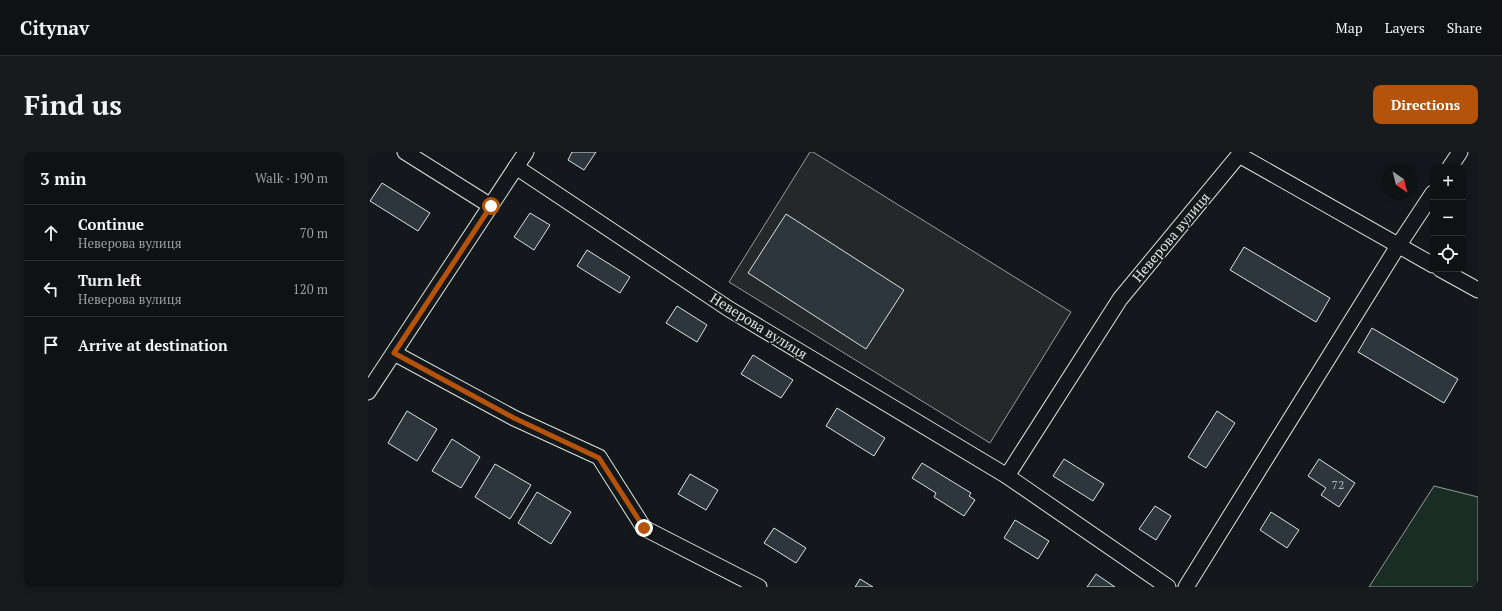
<!DOCTYPE html>
<meta charset="utf-8">
<style>
body{margin:0;font-family:"PT Serif",serif;background:#181b1e;color:#f1f3f6}
.controls{position:absolute;right:12px;top:12px;display:grid;overflow:hidden;border-radius:8px;box-shadow:0 2px 6px #0003}
.controls button{width:36px;height:36px;display:grid;place-items:center;padding:0;border:0;border-bottom:1px solid #2f3234;background:#0f1215;color:#f1f3f6;font:20px sans-serif}
.compass{position:absolute;left:1014px;top:12px;width:36px;height:36px;border-radius:50%;background:#0f1215;box-shadow:0 2px 6px #0003;rotate:145deg}
.stop{position:absolute;width:12px;height:12px;margin:-9px;border:3px solid #b45309;border-radius:50%;background:#fff}
.stop.end{background:#b45309;border-color:#fff;box-shadow:0 1px 4px #0008}
.list{margin:0;padding:0;list-style:none}
h2{display:flex;justify-content:space-between;align-items:center;height:52px;margin:0;padding:0 16px;font-size:17px}
h2 small{font-size:13px;font-weight:400;color:#9b9ea0}
.list li{display:grid;grid-template-columns:26px 1fr auto;gap:12px;align-items:center;box-sizing:border-box;height:56px;padding:0 16px;border-top:1px solid #2f3234}
.list b{display:block;font-size:15px;white-space:nowrap}
.list p{margin:0;font-size:13px;white-space:nowrap;color:#9b9ea0}
.list em{font-size:13px;font-style:normal;color:#9b9ea0}
.icon{flex:none;width:22px;height:22px;fill:none;stroke:currentColor;stroke-width:2;stroke-linecap:round;stroke-linejoin:round}
.map{position:relative;flex:none;width:1110px;height:435px;overflow:hidden;border-radius:8px}
header{display:flex;align-items:center;gap:24px;box-sizing:border-box;height:56px;padding:0 20px;background:#0f1215;border-bottom:1px solid #2f3234}
header strong{font-size:19px}
nav{display:flex;gap:22px;margin-inline-start:auto;font-size:14px}
.intro{display:flex;align-items:center;justify-content:space-between;box-sizing:border-box;height:96px;padding:0 24px}
h1{margin:0;font-size:28px}
.button{padding:10px 18px;border-radius:8px;background:#b45309;color:#fff;font-size:14px;font-weight:700}
main{display:flex;gap:24px;padding:0 24px}
aside{flex:1;background:#0f1215;border-radius:8px;box-shadow:0 2px 6px #0003}
.map>svg:first-child{display:block}
</style>
<header>
<strong>Citynav</strong>
<nav><a>Map</a><a>Layers</a><a>Share</a></nav>
</header>
<div class="intro"><h1>Find us</h1><a class="button">Directions</a></div>
<main>
<aside>
<h2>3 min<small>Walk · 190 m</small></h2>
<ul class="list">
<li><svg class="icon" aria-label="ahead" viewBox="0 0 24 24"><path d="M12 20V5M6 11l6-6 6 6"/></svg><div><b>Continue</b><p>Неверова вулиця</p></div><em>70 m</em></li>
<li><svg class="icon" aria-label="left" viewBox="0 0 24 24"><path d="M17 20v-9H6M10 6l-5 5 5 5"/></svg><div><b>Turn left</b><p>Неверова вулиця</p></div><em>120 m</em></li>
<li><svg class="icon" aria-label="arrive" viewBox="0 0 24 24"><path d="M6 21V4h12l-3 4 3 4H6"/></svg><div><b>Arrive at destination</b></div></li>
</ul>
</aside>
<div class="map">
<svg width="1110" height="435" viewBox="0 0 1110 435">
<rect width="100%" height="100%" fill="#14181c"/>
<!-- green -->
<path fill="#1a2d24" stroke="#939e99" d="M 1066,334 L 1110,345 L 1110,435 L 1001,435 Z"/>
<!-- parking -->
<path fill="#24282b" stroke="#939e99" d="M 442,0 L 445,0 L 703,160 L 622,291 L 361,130 Z"/>
<!-- building -->
<g fill="#2c363c" stroke="#d8e6dc">
<path d="M 204,0 L 228,0 L 216,18 L 200,8 Z"/>
<path d="M 14,31 L 62,61 L 50,79 L 2,49 Z"/>
<path d="M 162,61 L 182,73 L 166,98 L 146,85 Z"/>
<path d="M 418,62 L 536,138 L 498,197 L 380,121 Z"/>
<path d="M 876,95 L 962,146 L 948,170 L 862,118 Z"/>
<path d="M 219,98 L 262,125 L 252,141 L 209,114 Z"/>
<path d="M 309,154 L 339,173 L 329,190 L 298,171 Z"/>
<path d="M 1004,176 L 1090,227 L 1076,251 L 990,200 Z"/>
<path d="M 385,203 L 425,228 L 413,246 L 373,222 Z"/>
<path d="M 469,256 L 517,286 L 506,304 L 458,274 Z"/>
<path d="M 39,259 L 69,277 L 49,309 L 20,291 Z"/>
<path d="M 849,259 L 867,271 L 838,316 L 820,305 Z"/>
<path d="M 84,287 L 112,305 L 93,336 L 64,319 Z"/>
<path d="M 696,307 L 736,332 L 725,349 L 685,324 Z"/>
<path d="M 951,307 L 987,331 L 971,355 L 953,343 L 958,336 L 940,324 Z"/>
<path d="M 554,311 L 603,341 L 601,344 L 607,348 L 596,364 L 566,345 L 568,341 L 544,326 Z"/>
<path d="M 127,312 L 163,333 L 142,367 L 107,345 Z"/>
<path d="M 322,322 L 350,338 L 338,358 L 310,342 Z"/>
<path d="M 169,340 L 203,360 L 183,392 L 150,371 Z"/>
<path d="M 787,354 L 803,364 L 788,388 L 771,377 Z"/>
<path d="M 903,360 L 931,378 L 919,396 L 892,378 Z"/>
<path d="M 647,368 L 681,389 L 670,407 L 636,386 Z"/>
<path d="M 406,376 L 438,396 L 428,411 L 396,391 Z"/>
<path d="M 728,422 L 747,435 L 719,435 Z"/>
<path d="M 492,427 L 505,435 L 487,435 Z"/>
</g>
<g fill="none" stroke-linecap="round" stroke-linejoin="round">
<defs>
<g id="minor">
<path d="M 37,0 L 123,54"/>
<path d="M 148,15 L 361,157 L 639,324 L 800,435"/>
<path d="M 1082,15 L 1092,0"/>
<path d="M 1072,117 L 1110,138"/>
<path d="M 26,201 L 146,266 L 231,305 L 276,376 L 391,435"/>
<path d="M 0,240 L 158,0"/>
<path d="M 639,324 L 752,147 L 871,3 L 1065,113"/>
<path d="M 818,435 L 1030,94 L 1065,41"/>
</g>
</defs>
<!-- minor casing -->
<use href="#minor" stroke="#d8e6dc" stroke-width="17"/>
<!-- minor -->
<use href="#minor" stroke="#14181c" stroke-width="15"/>
</g>
<g fill="none" stroke-linecap="round" stroke-linejoin="round">
<!-- route -->
<path stroke="#b45309" stroke-width="5" d="M 123,54 L 26,201 L 146,266 L 231,306 L 276,376"/>
</g>
<g text-anchor="middle" stroke-width="3" stroke-linejoin="round" paint-order="stroke">
<!-- number labels -->
<g font-size="12" fill="#adbab4">
<text x="970" y="337">72</text>
</g>
<!-- street labels -->
<g font-size="14" fill="#d8e6dc" stroke="#14181c">
<text transform="translate(803 85) rotate(-50)" y="5">Неверова вулиця</text>
<text transform="translate(391 174) rotate(32)" y="5">Неверова вулиця</text>
</g>
</g>
</svg>
<div class="controls">
<button>+</button>
<button>−</button>
<button><svg class="icon" aria-label="locate" viewBox="0 0 24 24"><circle cx="12" cy="12" r="6"/><path d="M12 2v4M12 18v4M2 12h4M18 12h4"/></svg></button>
</div>
<svg class="compass" viewBox="-18 -18 36 36"><path d="M0-13l5 13h-10z" fill="#e53935"/><path d="M0 13l5-13h-10z" fill="#9b9ea0"/></svg>
<div class="stop" style="left:123px;top:54px"></div>
<div class="stop end" style="left:276px;top:376px"></div>
</div>
</main>
